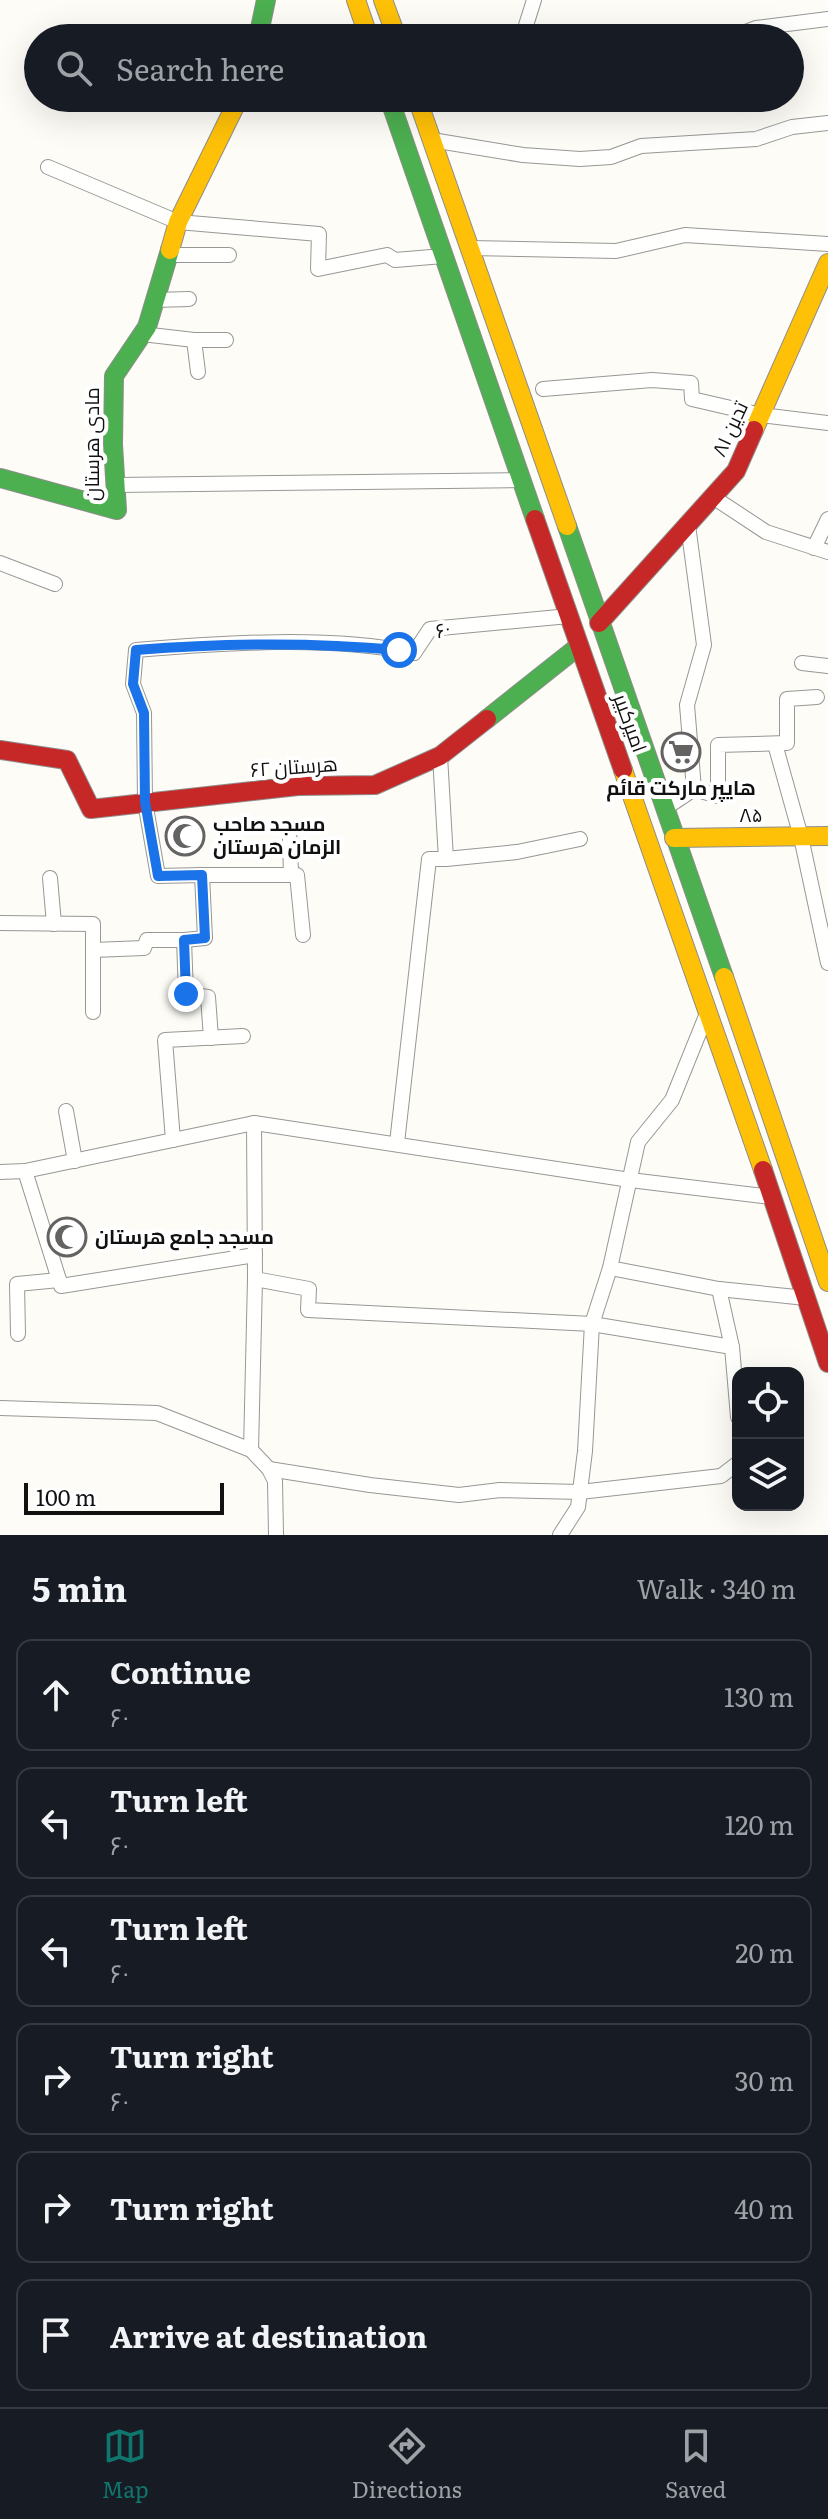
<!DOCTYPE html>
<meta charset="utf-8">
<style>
body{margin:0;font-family:Literata,Cairo,serif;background:#242831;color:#f1f3f6}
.controls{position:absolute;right:24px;bottom:24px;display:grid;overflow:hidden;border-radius:16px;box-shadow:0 8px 32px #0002}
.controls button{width:72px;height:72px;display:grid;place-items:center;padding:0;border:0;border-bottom:2px solid #363941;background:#171b24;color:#f1f3f6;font:40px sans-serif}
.scale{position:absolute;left:24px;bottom:20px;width:200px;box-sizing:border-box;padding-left:8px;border:4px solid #111;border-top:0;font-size:22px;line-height:28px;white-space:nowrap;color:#111;-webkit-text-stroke:6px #fff;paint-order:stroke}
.stop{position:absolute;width:24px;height:24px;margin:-18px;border:6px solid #1a73e8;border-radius:50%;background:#fff}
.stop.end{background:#1a73e8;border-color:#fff;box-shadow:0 2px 8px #0008}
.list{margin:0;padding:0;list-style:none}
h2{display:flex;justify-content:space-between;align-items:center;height:104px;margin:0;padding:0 32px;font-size:34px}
h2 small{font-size:26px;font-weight:400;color:#9ea1a6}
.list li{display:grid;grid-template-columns:52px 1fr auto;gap:24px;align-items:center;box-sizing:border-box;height:112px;margin:0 16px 16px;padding:0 16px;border:2px solid #363941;border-radius:16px}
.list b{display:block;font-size:30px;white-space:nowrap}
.list p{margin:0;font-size:26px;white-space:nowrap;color:#9ea1a6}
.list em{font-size:26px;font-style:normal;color:#9ea1a6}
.icon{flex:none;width:44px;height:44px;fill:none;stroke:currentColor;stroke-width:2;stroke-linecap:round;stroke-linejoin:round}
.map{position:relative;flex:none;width:828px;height:1535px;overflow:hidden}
.search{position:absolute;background:#171b24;box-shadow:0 8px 32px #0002;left:24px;right:24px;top:24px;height:88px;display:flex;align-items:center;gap:20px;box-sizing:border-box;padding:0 28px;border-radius:44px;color:#9ea1a6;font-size:30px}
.sheet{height:872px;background:#171b24}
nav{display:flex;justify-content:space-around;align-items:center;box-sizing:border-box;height:112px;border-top:2px solid #363941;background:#171b24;font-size:22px;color:#9ea1a6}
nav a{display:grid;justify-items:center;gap:4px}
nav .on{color:#0f766e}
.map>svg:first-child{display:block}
</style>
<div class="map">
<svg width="828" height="1535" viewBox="0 0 828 1535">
<rect width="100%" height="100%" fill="#fdfcf7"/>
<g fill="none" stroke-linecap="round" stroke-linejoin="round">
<defs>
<g id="street">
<path d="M 522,38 L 534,0"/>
<path d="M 730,38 L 756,28 L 828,19"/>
<path d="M 432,140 L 523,155 L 580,159 L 611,157 L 641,146 L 756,139 L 792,127 L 828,123"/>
<path d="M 48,167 L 178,222 L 319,234 L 318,269 L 387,255 L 395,260 L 443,256"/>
<path d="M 469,248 L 616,251 L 685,235 L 828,244"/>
<path d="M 168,255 L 229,255"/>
<path d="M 155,300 L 189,299"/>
<path d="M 142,334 L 194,340 L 226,340"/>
<path d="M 194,340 L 198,372"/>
<path d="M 543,389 L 652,380 L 691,383 L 692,399 L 761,415 L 828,423"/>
<path d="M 117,485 L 521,480"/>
<path d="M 713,497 L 766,532 L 828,552"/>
<path d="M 814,548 L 828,519"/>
<path d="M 0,563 L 55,584"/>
<path d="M 802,663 L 828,666"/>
<path d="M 775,744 L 801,837 L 828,963"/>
<path d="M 694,789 L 718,796 L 718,745 L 787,743 L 787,699 L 817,697"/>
<path d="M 664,809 L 694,789 L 687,705 L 704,645 L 688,525"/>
<path d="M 290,839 L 291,875"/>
<path d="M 446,859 L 517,852 L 580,839"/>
<path d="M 202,875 L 297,875 L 303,935"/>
<path d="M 50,878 L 54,924"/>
<path d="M 0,923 L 93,924 L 93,1012"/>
<path d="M 184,940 L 205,938 L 202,875 L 158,876 L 145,802 L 144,713 L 133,684 L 136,650 C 224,643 328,635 414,653 L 430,629 L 569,616"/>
<path d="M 93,950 L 144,948 L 147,940 L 184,940 L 186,994 L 208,997 L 211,1038"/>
<path d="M 66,1111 L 75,1161"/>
<path d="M 173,1140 L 165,1040 L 243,1036"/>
<path d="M 397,1143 L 429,859 L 446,859 L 440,756"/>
<path d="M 25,1171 L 61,1286 L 255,1255"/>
<path d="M 0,1172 L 25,1171 L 254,1123 L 630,1180 L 771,1197"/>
<path d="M 610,1268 L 719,1289 L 806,1298"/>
<path d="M 255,1279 L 309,1289 L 308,1310 L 592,1324 L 732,1347"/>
<path d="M 719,1289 L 732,1347 L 738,1417"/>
<path d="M 18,1334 L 17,1284 L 59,1280"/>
<path d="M 0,1408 L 157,1413 L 251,1450 L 269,1469 L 275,1481 L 276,1535"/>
<path d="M 251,1450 L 255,1279 L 254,1123"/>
<path d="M 269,1469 L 370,1485 L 459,1495 L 500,1490 L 580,1492 L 721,1476 L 738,1463"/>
<path d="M 560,1535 L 578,1507 L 585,1451 L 592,1324 L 610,1268 L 638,1142 L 672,1100 L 708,1011"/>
</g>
<g id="fast">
<path d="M 258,38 L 266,0"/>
<path d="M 389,98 L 535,519"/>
<path d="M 0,478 L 117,510 L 113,444 L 114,376 L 147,327 L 170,250"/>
<path d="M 567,526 L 724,977"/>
<path d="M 487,719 L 579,646"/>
</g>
<g id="slow">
<path d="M 356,0 L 369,38"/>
<path d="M 383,0 L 397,38"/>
<path d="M 417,98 L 567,526"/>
<path d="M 170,250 L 178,222 L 239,98"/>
<path d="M 754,430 L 828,263"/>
<path d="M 623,770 L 763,1170"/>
<path d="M 674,838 L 828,836"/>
<path d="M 724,977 L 828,1282"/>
</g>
<g id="jam">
<path d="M 535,519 L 623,770"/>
<path d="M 599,623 L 736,471 L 754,430"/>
<path d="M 0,750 L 67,760 L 91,809 L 298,786 L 375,785 L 440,756 L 487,719"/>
<path d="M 763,1170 L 828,1363"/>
</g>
</defs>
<!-- street casing -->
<use href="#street" stroke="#979795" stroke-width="16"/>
<!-- fast casing -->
<use href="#fast" stroke="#8e8d8b" stroke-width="20"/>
<!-- slow casing -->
<use href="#slow" stroke="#8e8d8b" stroke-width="20"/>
<!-- jam casing -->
<use href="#jam" stroke="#8e8d8b" stroke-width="20"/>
<!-- street -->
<use href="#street" stroke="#fffffe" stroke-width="14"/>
<!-- fast -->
<use href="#fast" stroke="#4caf50" stroke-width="18"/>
<!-- slow -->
<use href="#slow" stroke="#ffc107" stroke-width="18"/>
<!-- jam -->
<use href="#jam" stroke="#c62828" stroke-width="18"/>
</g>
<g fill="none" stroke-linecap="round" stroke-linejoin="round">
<!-- route -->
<path stroke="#1a73e8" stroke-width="10" d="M 186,994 L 184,940 L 205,938 L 202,875 L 158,876 L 145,802 L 144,713 L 133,684 L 136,650 C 224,643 311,642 399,650"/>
</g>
<!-- icons -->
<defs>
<symbol id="supermarket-ring" viewBox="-11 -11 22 22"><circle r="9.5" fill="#fff" stroke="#646362" stroke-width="1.5"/><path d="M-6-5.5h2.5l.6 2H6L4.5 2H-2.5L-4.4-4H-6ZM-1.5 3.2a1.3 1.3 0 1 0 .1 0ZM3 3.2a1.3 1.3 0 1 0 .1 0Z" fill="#646362"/></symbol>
<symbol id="mosque-ring" viewBox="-11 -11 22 22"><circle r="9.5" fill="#fff" stroke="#646362" stroke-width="1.5"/><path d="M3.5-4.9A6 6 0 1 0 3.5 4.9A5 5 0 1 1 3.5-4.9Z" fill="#646362"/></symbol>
</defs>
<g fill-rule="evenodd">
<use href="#supermarket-ring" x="659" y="730" width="44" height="44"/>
<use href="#mosque-ring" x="163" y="814" width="44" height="44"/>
<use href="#mosque-ring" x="45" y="1215" width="44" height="44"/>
</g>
<g text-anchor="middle" stroke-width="8" stroke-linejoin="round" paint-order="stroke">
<!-- street labels -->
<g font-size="20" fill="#111" stroke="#fff">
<text transform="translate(730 429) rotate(-65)" y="7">تدین ۸۱</text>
<text transform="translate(92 444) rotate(-90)" y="7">مادی هرستان</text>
<text transform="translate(443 630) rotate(-13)" y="7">۶۰</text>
<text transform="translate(630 723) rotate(70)" y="7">امیرکبیر</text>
<text transform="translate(294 767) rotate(-4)" y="7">هرستان ۶۲</text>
<text x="751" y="822">۸۵</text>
</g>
<!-- poi labels -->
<g font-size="20" font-weight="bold" fill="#111" stroke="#fff" text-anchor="start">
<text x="681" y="795" text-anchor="middle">هایپر مارکت قائم</text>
<text x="213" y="831">مسجد صاحب<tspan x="213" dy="23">الزمان هرستان</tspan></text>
<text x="95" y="1244">مسجد جامع هرستان</text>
</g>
</g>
</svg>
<div class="controls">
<button><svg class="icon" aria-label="locate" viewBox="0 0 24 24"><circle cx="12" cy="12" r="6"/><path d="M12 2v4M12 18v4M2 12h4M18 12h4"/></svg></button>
<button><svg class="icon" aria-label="layers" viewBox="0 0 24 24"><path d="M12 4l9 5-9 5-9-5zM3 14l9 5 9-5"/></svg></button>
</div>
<div class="scale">100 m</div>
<div class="stop" style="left:399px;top:650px"></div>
<div class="stop end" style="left:186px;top:994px"></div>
<div class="search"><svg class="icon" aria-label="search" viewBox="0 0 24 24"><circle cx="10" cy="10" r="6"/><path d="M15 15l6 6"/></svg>Search here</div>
</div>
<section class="sheet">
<h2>5 min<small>Walk · 340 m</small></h2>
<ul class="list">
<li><svg class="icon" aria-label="ahead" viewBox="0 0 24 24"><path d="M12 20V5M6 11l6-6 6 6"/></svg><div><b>Continue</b><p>۶۰</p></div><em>130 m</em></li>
<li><svg class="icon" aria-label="left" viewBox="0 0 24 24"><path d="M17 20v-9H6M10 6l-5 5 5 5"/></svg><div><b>Turn left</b><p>۶۰</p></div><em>120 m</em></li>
<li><svg class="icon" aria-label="left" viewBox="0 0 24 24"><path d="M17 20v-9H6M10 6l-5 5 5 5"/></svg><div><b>Turn left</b><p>۶۰</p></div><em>20 m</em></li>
<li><svg class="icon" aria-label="right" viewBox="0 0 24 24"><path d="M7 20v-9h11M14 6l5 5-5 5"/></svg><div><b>Turn right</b><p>۶۰</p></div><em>30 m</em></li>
<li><svg class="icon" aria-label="right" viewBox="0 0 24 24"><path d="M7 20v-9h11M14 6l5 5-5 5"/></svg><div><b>Turn right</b></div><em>40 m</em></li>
<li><svg class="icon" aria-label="arrive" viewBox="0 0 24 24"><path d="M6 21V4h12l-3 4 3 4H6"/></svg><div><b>Arrive at destination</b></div></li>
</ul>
</section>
<nav>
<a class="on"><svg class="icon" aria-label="map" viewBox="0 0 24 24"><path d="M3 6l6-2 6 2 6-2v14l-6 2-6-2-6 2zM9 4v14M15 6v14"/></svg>Map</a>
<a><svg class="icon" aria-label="directions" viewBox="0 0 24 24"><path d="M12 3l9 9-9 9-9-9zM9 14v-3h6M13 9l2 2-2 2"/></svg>Directions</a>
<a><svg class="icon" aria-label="saved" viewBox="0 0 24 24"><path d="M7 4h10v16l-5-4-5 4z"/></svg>Saved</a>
</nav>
